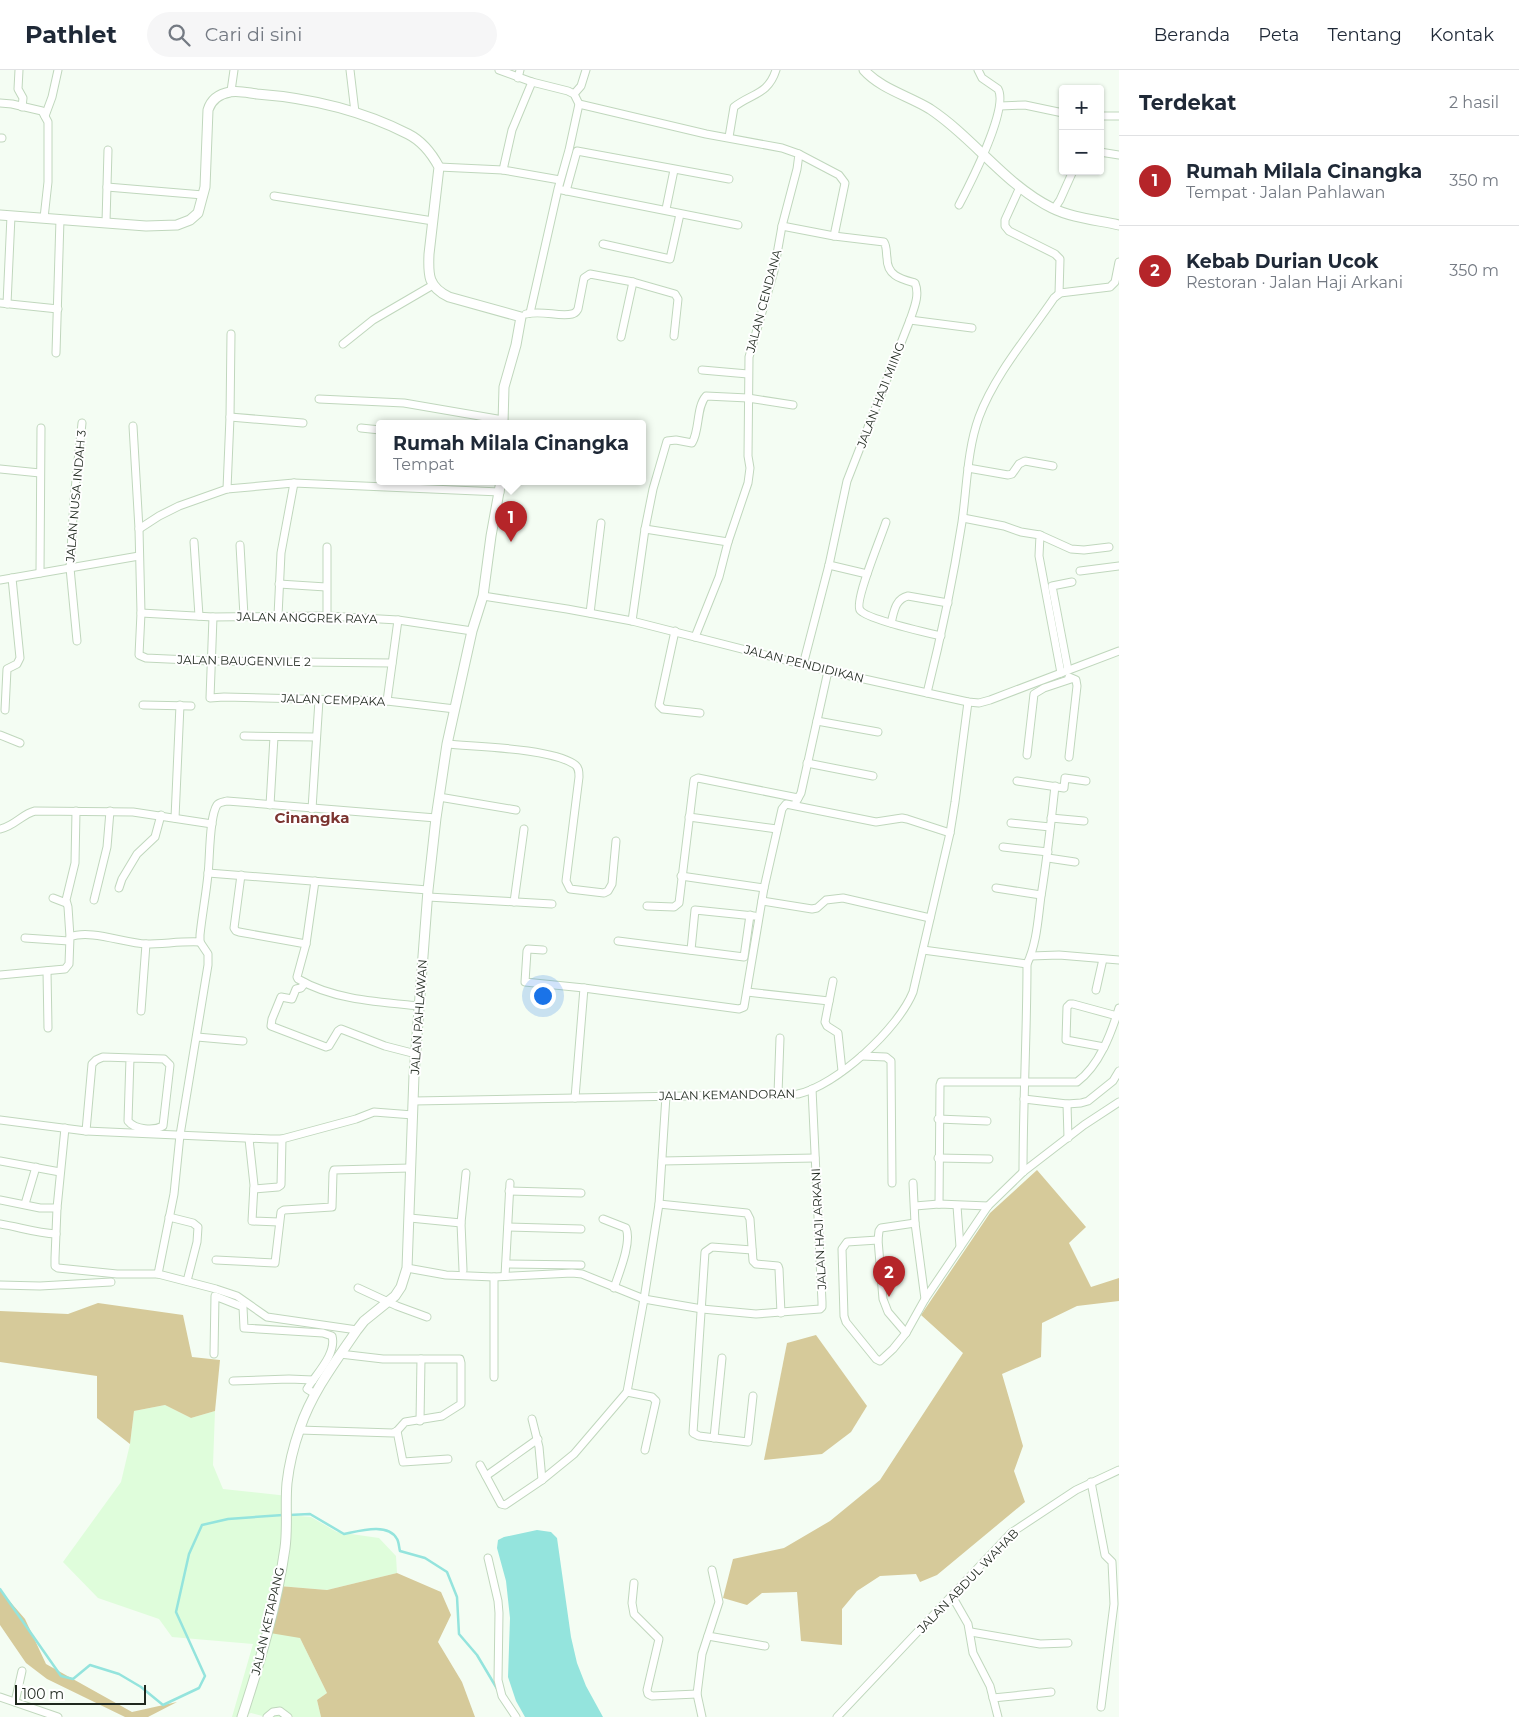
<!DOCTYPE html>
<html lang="id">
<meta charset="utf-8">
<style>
body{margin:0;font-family:Montserrat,sans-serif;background:#f6f6f7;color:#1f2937}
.controls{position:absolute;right:15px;top:15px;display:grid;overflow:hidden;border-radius:5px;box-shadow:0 1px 4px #0004}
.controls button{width:45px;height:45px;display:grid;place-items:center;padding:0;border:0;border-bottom:1px solid #e0e1e3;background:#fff;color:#1f2937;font:25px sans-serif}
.scale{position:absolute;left:15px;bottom:12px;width:131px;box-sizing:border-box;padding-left:5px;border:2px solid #1f281e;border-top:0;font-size:14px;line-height:18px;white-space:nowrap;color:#1f281e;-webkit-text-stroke:4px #fff;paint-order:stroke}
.you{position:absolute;left:542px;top:925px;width:18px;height:18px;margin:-12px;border:4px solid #fff;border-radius:50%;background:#1a73e8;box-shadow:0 0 0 8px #1a73e833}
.badge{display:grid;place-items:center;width:32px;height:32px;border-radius:50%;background:#b52529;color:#fff;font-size:16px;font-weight:700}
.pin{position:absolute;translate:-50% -41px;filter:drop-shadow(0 1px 2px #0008)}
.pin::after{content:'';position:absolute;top:26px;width:18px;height:15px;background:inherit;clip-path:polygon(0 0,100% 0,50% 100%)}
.popup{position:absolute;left:376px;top:350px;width:270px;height:65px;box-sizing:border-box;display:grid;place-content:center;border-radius:5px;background:#fff;filter:drop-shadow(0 1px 4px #0005);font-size:16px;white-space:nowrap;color:#747a83}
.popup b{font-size:19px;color:#1f2937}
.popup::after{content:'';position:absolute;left:50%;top:100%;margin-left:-10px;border:10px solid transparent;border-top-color:#fff}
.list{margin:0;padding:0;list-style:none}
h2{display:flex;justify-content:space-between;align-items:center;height:65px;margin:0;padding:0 20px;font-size:21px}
h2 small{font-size:16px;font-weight:400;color:#747a83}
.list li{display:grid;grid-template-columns:32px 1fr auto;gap:15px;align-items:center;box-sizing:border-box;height:90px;padding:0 20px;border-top:1px solid #e0e1e3}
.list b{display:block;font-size:19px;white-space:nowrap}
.list p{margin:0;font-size:16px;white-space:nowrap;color:#747a83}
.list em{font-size:16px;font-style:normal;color:#747a83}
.icon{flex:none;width:28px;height:28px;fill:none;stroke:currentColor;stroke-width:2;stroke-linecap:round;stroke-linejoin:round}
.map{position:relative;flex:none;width:1119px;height:1647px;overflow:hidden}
header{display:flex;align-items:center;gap:30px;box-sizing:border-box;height:70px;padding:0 25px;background:#fff;border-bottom:1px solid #e0e1e3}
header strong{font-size:24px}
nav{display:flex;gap:28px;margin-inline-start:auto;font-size:18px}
.search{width:350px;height:45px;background:#f6f6f7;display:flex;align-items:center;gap:12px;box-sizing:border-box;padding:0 18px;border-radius:28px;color:#747a83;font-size:19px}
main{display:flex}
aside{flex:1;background:#fff}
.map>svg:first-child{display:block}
</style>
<header>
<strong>Pathlet</strong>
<div class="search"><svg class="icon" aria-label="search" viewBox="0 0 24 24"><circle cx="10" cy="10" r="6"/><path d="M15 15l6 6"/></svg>Cari di sini</div>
<nav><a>Beranda</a><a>Peta</a><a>Tentang</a><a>Kontak</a></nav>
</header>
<main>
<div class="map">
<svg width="1119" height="1647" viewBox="0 0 1119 1647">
<rect width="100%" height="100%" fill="#f4fdf3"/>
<!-- built -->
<path fill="#dffddb" d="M 165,1335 L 191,1348 L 215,1341 L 213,1395 L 223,1419 L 288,1426 L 289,1445 L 311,1447 L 337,1462 L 379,1468 L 396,1486 L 397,1503 L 327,1520 L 279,1516 L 300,1568 L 327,1623 L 317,1630 L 321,1647 L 266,1647 L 251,1643 L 242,1647 L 232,1647 L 253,1574 L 172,1567 L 159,1549 L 98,1528 L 63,1492 L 121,1412 L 130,1374 L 134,1341 Z"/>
<!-- green -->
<g fill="#d6ca9a">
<path d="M 1037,1100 L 1086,1157 L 1069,1173 L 1091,1217 L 1119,1208 L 1119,1231 L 1077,1236 L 1042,1253 L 1041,1287 L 1002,1304 L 1023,1376 L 1014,1401 L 1025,1432 L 937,1505 L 920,1512 L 916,1504 L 880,1506 L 857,1521 L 842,1539 L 842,1575 L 801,1571 L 797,1522 L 762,1523 L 747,1535 L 723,1528 L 733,1489 L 784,1478 L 830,1451 L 880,1410 L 963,1283 L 921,1245 L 990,1143 Z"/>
<path d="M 98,1233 L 183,1245 L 192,1287 L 220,1290 L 215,1341 L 191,1348 L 165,1335 L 134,1341 L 130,1374 L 97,1348 L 97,1306 L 0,1292 L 0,1241 L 68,1244 Z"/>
<path d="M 816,1265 L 867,1336 L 851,1362 L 822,1384 L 764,1390 L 787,1273 Z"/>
<path d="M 397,1503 L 441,1522 L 451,1545 L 438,1572 L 462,1612 L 475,1647 L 321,1647 L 317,1630 L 327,1623 L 300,1568 L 270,1563 L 279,1516 L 327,1520 Z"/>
<path d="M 0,1520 L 25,1549 L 46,1594 L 132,1642 L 177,1632 L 148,1647 L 125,1647 L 47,1609 L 26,1593 L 0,1555 Z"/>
</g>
<!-- water -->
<path fill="#94e4dd" d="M 537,1460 L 551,1462 L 557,1468 L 571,1567 L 577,1593 L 586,1616 L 603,1647 L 525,1647 L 516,1631 L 508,1607 L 510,1548 L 506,1511 L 497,1478 L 498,1470 L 504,1467 Z"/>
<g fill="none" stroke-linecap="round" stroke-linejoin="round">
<!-- stream -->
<g stroke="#94e4dd" stroke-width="2.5">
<path d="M 289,1445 L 310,1444 L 344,1464 C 359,1461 388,1452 397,1469 C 399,1472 399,1478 400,1481 L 425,1488 L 447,1502 L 457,1527 L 459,1564 L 477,1585 L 499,1622"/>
<path d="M 0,1519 L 61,1606 L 73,1609 L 90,1595 L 119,1604 L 141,1617 L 163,1635 L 199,1618 L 205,1606 L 176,1542 L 189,1484 L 202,1455 L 228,1449 L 283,1445"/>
</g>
<defs>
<g id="minor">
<path d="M 19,0 L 18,19 L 23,28 L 22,37"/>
<path d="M 350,0 L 355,42"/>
<path d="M 499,0 L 532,12 L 568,21 L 574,24 L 579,34 L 569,80 L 558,119 L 530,243"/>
<path d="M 518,8 L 520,0"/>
<path d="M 231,21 L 234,0"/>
<path d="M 574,24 L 581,16 L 586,0"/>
<path d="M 0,33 L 12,34 L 42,41 L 48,52 L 48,112 L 44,148"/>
<path d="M 579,34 L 706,64 L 782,78 L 799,84 L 797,99 L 782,156 L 774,201 L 749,287 L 748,386 L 750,398 L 748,413 L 728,472 L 719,507 L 695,567"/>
<path d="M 1000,36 L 1025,35 L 1063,43"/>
<path d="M 45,46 L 52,27 L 58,0"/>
<path d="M 1100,46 L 1119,46"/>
<path d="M 729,67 L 734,37 C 752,23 768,25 776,0"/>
<path d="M 0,68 L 2,68"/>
<path d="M 1100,82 L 1119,85"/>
<path d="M 799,84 L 839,105 L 845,113 L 834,166"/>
<path d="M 439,97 L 503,100 L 560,110"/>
<path d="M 503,100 L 512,60 L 532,12"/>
<path d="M 107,117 L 203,125"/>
<path d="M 1020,117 L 1005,150 L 1005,156 L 1009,161 L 1055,184 L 1060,189 L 1059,224"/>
<path d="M 562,120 L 738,155"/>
<path d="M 566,121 L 577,81 L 729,109"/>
<path d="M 274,126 L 433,151"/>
<path d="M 959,135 C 970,114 1009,38 998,19 L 982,8 L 978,0"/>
<path d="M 666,139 L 674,100"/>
<path d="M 1054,139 L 1060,130 L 1073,101"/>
<path d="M 106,152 L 108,80"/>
<path d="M 782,156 L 834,166 L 884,172 C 887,177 886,182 887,188 C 887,206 901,209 915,213 C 920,225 914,238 910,250 L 847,411 L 829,495 L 803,595"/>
<path d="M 603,174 L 670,189 L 680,144"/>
<path d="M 0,233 L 58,239"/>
<path d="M 7,234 L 11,146"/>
<path d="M 526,244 C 542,240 559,247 572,244 C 576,243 576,242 578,239 L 584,208 L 590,204 L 633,212 L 675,224 L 678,229 L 674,266"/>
<path d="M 910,250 L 972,258"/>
<path d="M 621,267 L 633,212"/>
<path d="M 343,274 L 373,250 L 433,215"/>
<path d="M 56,283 L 60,149"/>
<path d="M 702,300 L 748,304"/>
<path d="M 319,329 L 404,333 L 503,350"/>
<path d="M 230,347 L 303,353"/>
<path d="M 133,356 L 139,459 L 141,543 L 139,585 L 146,588 L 211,591 L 392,593"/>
<path d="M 361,358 L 380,360"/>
<path d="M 968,398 L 1008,405 L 1012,404 L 1019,394 L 1025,391 L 1053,396"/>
<path d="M 0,399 L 40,403"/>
<path d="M 227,419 L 230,347 L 231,264"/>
<path d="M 963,448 L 1004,456 L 1021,462 L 1040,465 L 1039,486 L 1061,603"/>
<path d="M 886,452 C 882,465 854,531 860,540 C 866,549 928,563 941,566"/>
<path d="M 139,459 L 159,446 L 179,436 L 227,419 L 294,413 L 500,422"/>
<path d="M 645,459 L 728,472"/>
<path d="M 1040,465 L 1071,479 L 1084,480 L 1109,477"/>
<path d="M 194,472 L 199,546"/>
<path d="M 240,475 L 244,546"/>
<path d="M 829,495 L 867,504"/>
<path d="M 1080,501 L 1119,496"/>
<path d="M 40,503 L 41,358"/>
<path d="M 0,510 L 139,486"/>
<path d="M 279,514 L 326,517"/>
<path d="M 483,526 L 567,539 L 632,551 L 828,601 L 968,632 L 979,633 L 990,630 L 1119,581"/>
<path d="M 141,543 L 213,547 L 327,546 L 398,550 L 472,561"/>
<path d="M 590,543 L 601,453"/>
<path d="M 278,546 L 281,483 L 294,413"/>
<path d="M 327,546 L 327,477"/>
<path d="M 213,547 L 210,628 L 224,627 L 387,631 L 455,639"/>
<path d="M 632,551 L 645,459 L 653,419 L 667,371 L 676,370 L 692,373 C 700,360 696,337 706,326 L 748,328 L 793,335"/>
<path d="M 891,553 C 894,542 895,529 908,526 L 948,533"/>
<path d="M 675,561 L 659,635 L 663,639 L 700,643"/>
<path d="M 77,571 L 70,498 L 74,429 L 82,353"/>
<path d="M 1068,600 L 1052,516 L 1072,512"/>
<path d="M 927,623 C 941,567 953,510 962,452 C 967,417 967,380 979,347 C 995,304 1029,265 1054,228 L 1060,223 L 1110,217 L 1115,212 L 1119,192"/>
<path d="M 387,631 L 398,550"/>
<path d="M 143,635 L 191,636"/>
<path d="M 5,640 L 7,599 L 17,594 L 20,588 L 12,508"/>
<path d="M 817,651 L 878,662"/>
<path d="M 0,665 L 20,673"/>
<path d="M 244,666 L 316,667"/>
<path d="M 447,674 C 478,677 549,678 574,694 C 579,697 579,702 579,707 L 566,811 L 570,819 L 604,823 L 608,821 L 612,814 L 616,771"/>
<path d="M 1027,685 L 1034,624 L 1044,618 L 1071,609"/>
<path d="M 1069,687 L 1077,616 L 1076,610 L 1069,607"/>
<path d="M 807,693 L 873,706"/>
<path d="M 1017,711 L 1064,718 L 1065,708 L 1086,711"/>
<path d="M 439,727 L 516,740"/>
<path d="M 796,732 L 801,723 L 828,601"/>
<path d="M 270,735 L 274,667"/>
<path d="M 312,739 L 319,630"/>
<path d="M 689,747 L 777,759"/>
<path d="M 175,748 L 180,635"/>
<path d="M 1051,748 L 1084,751"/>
<path d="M 1011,753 L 1050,757"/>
<path d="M 0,759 C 15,756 22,744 35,741 L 133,742 L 212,754"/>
<path d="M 1003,777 L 1048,782"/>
<path d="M 1048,788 L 1075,792"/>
<path d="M 208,803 L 428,820"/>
<path d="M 241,805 L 234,858 L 236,861 L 239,862 L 306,874 L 297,907 L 298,909 C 334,930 379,932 420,936"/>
<path d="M 681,806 L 764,818"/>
<path d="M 119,818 L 122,809 L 137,784 L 155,767 L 161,745"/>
<path d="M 996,818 L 1041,825"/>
<path d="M 428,827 L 552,834"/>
<path d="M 53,828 L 66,833"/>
<path d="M 94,830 L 107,777 L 110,741"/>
<path d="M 762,831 L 812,839 L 817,838 L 826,830 L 843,828 L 930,848"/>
<path d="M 514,832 L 524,759"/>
<path d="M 647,836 L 674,837 L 679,833 L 694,710 L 698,708 L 798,728"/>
<path d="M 70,867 L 68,837 L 66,830 L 75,793 L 76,741"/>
<path d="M 25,868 L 69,871"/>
<path d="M 618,871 L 744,887 L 750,845"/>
<path d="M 306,874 L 315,811"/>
<path d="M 543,880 L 528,879 L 527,881 L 525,912 L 584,918"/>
<path d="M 691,880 L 695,840 L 754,846"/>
<path d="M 923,880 L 1027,894"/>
<path d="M 1031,886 L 1059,885 L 1119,890"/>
<path d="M 47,901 L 48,958"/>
<path d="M 0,905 L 65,899 L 69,894 L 70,867 C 90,859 124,873 146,874 C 164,874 182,871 200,872 L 200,865 C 202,845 206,825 208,804 C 210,789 209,747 217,735 C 219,732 223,732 227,731 L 436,748"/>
<path d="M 833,911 L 825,952 L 827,956 L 838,963 L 842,1001"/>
<path d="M 305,913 L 301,918 L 296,919 L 292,929 L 281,927 L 272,949 L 271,956 L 326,977 L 329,976 L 338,961 L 341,959 L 385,976 L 416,984"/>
<path d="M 1096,920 L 1103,889"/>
<path d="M 747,922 L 829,931"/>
<path d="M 141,941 L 146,874"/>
<path d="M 197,967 L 243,971"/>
<path d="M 1104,977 L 1066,970 L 1067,937 L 1070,934 L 1073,934 L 1117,946"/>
<path d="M 862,986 L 886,987 L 891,991 L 892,1113"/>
<path d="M 778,1024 L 780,968"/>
<path d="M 575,1028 L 584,918 L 739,939 L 744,937 L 764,818 L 782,739 L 786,734 L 876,752 L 902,748 L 907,749 L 950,763"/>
<path d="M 1024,1029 L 1067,1034 L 1081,1033 L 1088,1031 L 1113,1011 L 1119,1001"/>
<path d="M 414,1031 L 798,1024 C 837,1015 898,959 913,922 L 950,763 L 955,732 L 968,632"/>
<path d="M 1067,1034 L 1068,1068"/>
<path d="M 938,1049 L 987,1051"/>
<path d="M 0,1050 L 86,1061 L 270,1069 L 282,1069 L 356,1049 L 374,1042 L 413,1045"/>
<path d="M 65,1058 L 57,1138 L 55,1188 L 55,1196 L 58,1198 L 117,1204 L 158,1204 L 216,1219 L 237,1226 L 267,1247 L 357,1260"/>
<path d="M 86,1061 L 92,994 L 96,990 L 103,987 L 164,989 L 170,995 L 163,1056 C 154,1061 135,1060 128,1051 L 130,988"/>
<path d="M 249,1069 L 254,1115 L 252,1151 L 279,1152"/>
<path d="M 938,1088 L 989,1089"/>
<path d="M 0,1091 L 60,1102"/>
<path d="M 662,1091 L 815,1088"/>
<path d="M 1023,1102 C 1023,1033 1027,963 1027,894 C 1037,873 1038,848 1041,826 C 1047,790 1051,753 1055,716"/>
<path d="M 913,1113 L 915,1153 L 925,1229"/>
<path d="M 254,1119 L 278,1117 L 281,1115 L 282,1069"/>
<path d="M 509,1121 L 581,1123"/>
<path d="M 0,1130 L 40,1138 L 57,1138"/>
<path d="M 25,1134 L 36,1097"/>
<path d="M 659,1134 L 747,1143 L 750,1149 L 753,1191 L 756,1194 L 778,1196 L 779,1199 L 781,1243"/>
<path d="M 939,1134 L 940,1015 L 941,1012 L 1077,1012 C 1099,996 1111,964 1119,938"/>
<path d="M 915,1136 L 939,1134 L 988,1136"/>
<path d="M 957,1136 L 960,1177"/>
<path d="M 169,1147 L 193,1153 L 198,1157 L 197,1172 L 187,1211"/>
<path d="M 410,1148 L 461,1153"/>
<path d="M 603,1149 L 626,1158 C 632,1172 619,1203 614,1218"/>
<path d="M 0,1154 C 19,1157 36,1163 56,1164"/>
<path d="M 508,1157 L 581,1159"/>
<path d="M 878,1170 L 847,1172 L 842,1179 L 844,1246 L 846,1252 L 876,1289 L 880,1291 L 893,1279 L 906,1263 L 925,1229 L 988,1136 L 1023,1102 L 1084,1055 L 1119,1032"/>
<path d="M 752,1180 L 712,1177 L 705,1182 L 693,1363 L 699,1366 L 748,1372 L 753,1326"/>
<path d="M 216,1190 L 275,1193 L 281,1142 L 284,1140 L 332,1137 L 333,1103 L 334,1100 L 410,1098"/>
<path d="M 506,1194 L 581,1195"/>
<path d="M 407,1198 L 446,1205 L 494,1207 L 572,1203 L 582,1204 L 644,1229 L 702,1239 L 756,1244 L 820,1239 L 822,1237 L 822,1232 L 812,1019"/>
<path d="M 463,1200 L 461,1153 L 466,1103"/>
<path d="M 158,1204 L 174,1124 L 180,1065 L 208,895 L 208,884 L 200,872"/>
<path d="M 505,1206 L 510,1113"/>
<path d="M 494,1207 L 494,1307"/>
<path d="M 0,1215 L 40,1216 L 111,1212"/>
<path d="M 358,1218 L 397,1236 L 427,1247"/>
<path d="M 906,1263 L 888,1242 L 883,1229 L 878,1170 L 879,1161 L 881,1158 L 915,1153"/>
<path d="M 214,1284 L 215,1226 L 243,1237 L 244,1258 L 323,1263 L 332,1266 C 337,1284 316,1304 307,1319 L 315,1324"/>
<path d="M 233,1311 L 289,1309 L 313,1310"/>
<path d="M 627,1322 L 652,1327 L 656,1331 L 645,1380"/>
<path d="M 532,1349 L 539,1377 L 542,1410"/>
<path d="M 420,1351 L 421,1289"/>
<path d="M 299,1360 L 393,1363 L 397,1361 L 405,1352 L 442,1346 L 461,1334 L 461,1293 L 460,1289 L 383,1289 L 340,1284"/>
<path d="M 397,1361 L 403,1392 L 448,1389"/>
<path d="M 714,1368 L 722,1288"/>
<path d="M 480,1395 L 501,1434 L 505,1435 L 542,1410 L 574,1384 L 627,1322 L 644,1229 L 659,1134 L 666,1026"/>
<path d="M 486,1406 L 538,1369"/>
<path d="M 1091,1412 L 1105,1485 L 1112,1492 L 1114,1534 L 1101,1637"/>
<path d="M 488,1488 L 498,1531 L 499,1543 L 498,1610 L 502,1626 L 516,1647"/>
<path d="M 634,1513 L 632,1533 L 634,1544 L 659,1569 L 647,1620 L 648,1624 L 652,1626 L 697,1624"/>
<path d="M 952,1526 L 968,1554 L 973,1583 L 990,1616 L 998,1647"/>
<path d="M 971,1562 L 1040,1574 L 1068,1573"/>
<path d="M 708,1566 L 765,1576"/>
<path d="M 0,1627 L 58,1647"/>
<path d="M 993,1628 L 1051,1622"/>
<path d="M 15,1632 L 22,1601"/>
<path d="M 267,1647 L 273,1642 L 280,1641 L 288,1647"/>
<path d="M 702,1647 L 697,1624 L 702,1584 L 719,1532 L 712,1500"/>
<path d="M 837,1647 L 1011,1463 L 1076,1420 L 1119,1400"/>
</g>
<g id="tertiary">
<path d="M 864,0 C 881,19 909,26 930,39 C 974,68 1004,114 1052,138 C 1072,148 1097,150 1119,155"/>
<path d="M 0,145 L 146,156 L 177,155 L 190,150 L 198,143 L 205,117 L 208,40 C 211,30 219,24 230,22 C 238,20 249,23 257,24 C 310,28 361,40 408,64 C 422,71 432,84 439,97 L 429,184 C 428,205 428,217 449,227 L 521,247 L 516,275 L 504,317 L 503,353"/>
<path d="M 242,1647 C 260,1592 277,1535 285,1478 C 288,1456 285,1435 287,1413 C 289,1395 294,1375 300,1358 C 312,1322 336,1291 357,1260 L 364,1251 L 395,1226 L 401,1217 L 407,1198 L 414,1005 L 428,820 L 436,748 L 447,674 L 472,561 L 483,526 L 491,466 L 501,411"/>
</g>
</defs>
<!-- minor casing -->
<use href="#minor" stroke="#c0d7bd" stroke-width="9"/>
<!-- tertiary casing -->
<use href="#tertiary" stroke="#c0d7bd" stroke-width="11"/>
<!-- minor -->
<use href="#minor" stroke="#fff" stroke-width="7"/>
<!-- tertiary -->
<use href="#tertiary" stroke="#fff" stroke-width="9"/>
</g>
<g text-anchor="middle" stroke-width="4" stroke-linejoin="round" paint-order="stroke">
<!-- street labels -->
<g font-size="12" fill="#1f281e" stroke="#fff">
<text transform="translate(764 231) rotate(-75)" y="4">JALAN CENDANA</text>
<text transform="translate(881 325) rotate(-69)" y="4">JALAN HAJI MIING</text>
<text transform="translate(76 426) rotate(-85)" y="4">JALAN NUSA INDAH 3</text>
<text transform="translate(307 548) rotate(1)" y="4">JALAN ANGGREK RAYA</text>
<text transform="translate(244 591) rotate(1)" y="4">JALAN BAUGENVILE 2</text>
<text transform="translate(804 594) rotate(14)" y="4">JALAN PENDIDIKAN</text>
<text transform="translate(333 630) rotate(2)" y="4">JALAN CEMPAKA</text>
<text transform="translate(419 947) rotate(-86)" y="4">JALAN PAHLAWAN</text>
<text transform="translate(727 1025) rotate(-1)" y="4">JALAN KEMANDORAN</text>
<text transform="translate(819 1159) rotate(-93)" y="4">JALAN HAJI ARKANI</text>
<text transform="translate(968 1511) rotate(-46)" y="4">JALAN ABDUL WAHAB</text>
<text transform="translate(268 1551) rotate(-77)" y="4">JALAN KETAPANG</text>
</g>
<!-- quarter labels -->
<g font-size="15" font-weight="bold" fill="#7b3430" stroke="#fff">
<text x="312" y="753">Cinangka</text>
</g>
</g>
</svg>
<div class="controls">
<button>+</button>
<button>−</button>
</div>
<div class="scale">100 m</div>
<div class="you"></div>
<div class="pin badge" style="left:511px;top:472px">1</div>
<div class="popup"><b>Rumah Milala Cinangka</b>Tempat</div>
<div class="pin badge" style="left:889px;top:1227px">2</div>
</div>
<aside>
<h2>Terdekat<small>2 hasil</small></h2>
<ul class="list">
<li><span class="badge">1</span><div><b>Rumah Milala Cinangka</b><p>Tempat · Jalan Pahlawan</p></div><em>350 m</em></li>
<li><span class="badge">2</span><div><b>Kebab Durian Ucok</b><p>Restoran · Jalan Haji Arkani</p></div><em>350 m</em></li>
</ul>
</aside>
</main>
